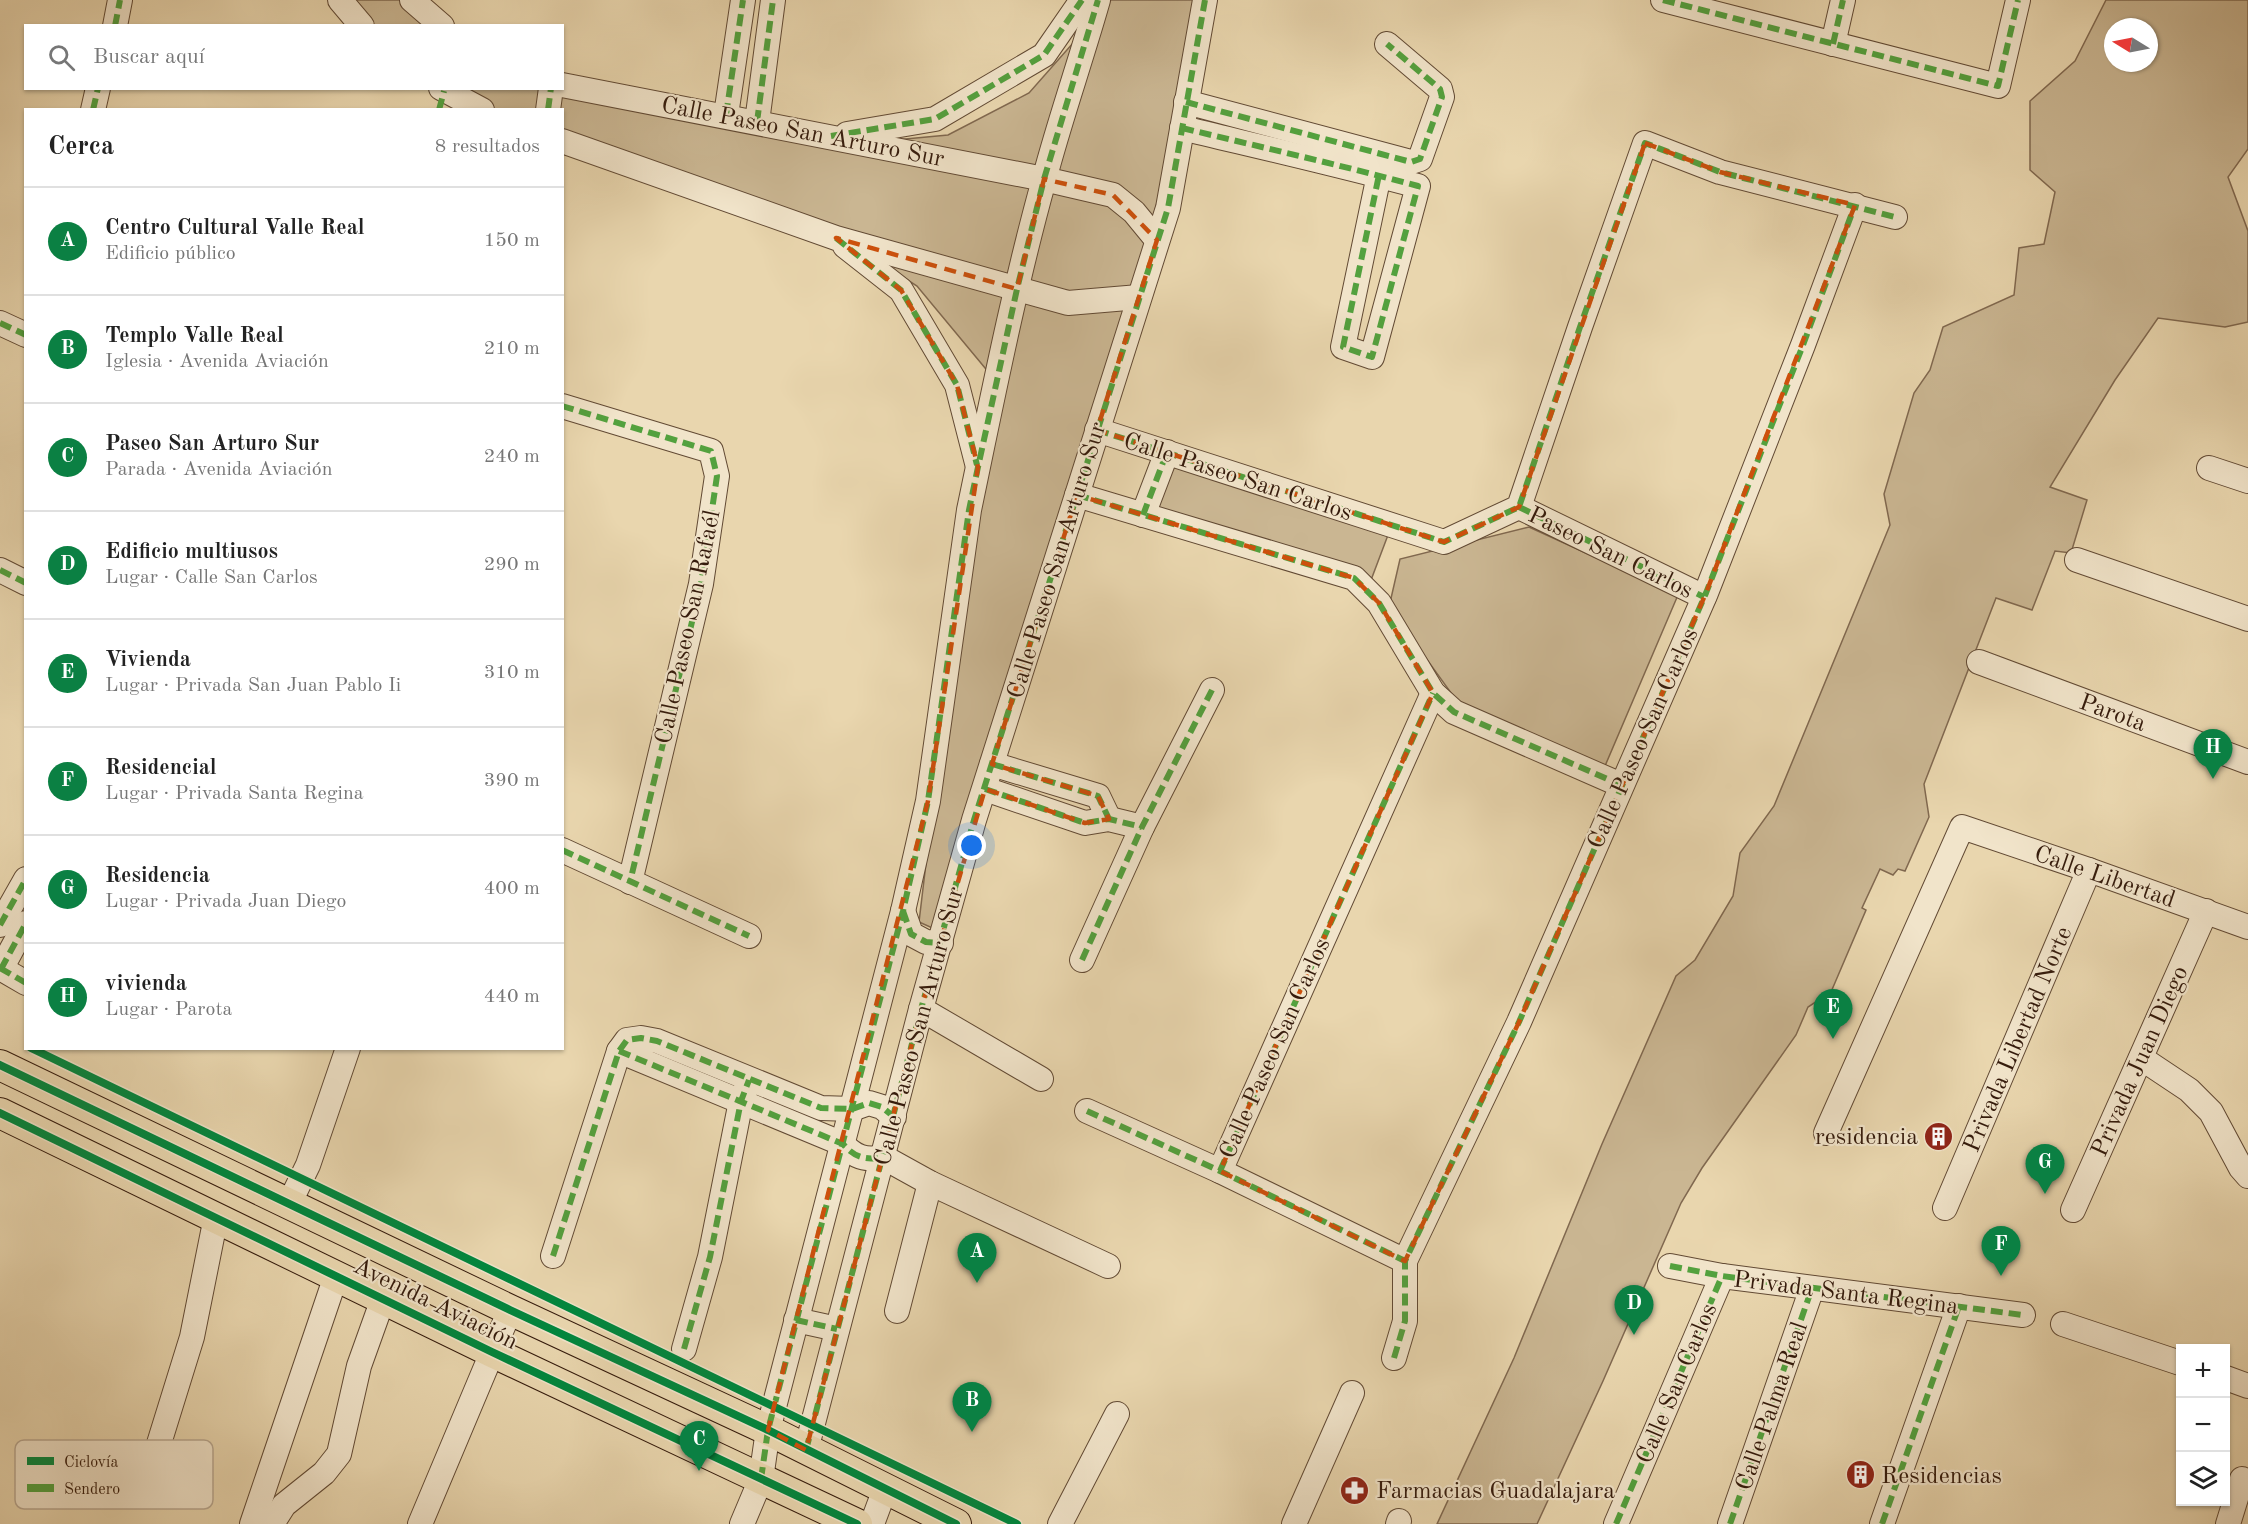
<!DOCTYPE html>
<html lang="es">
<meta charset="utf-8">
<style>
body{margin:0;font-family:"Old Standard TT",serif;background:#f6f6f6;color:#222}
.controls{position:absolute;right:18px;bottom:18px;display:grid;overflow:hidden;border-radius:0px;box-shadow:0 2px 4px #0004}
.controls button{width:54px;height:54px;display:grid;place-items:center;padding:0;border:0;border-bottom:2px solid #e0e0e0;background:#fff;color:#222;font:30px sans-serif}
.compass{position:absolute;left:2104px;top:18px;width:54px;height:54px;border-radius:50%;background:#fff;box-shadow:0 2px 4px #0004;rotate:280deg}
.you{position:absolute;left:972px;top:846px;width:21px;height:21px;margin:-15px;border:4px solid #fff;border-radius:50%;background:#1a73e8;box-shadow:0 0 0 9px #1a73e833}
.badge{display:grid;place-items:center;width:39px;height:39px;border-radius:50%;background:#0b8043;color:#fff;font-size:20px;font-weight:700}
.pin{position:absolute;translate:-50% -50px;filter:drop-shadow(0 2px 3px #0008)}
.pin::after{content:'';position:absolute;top:32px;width:21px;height:18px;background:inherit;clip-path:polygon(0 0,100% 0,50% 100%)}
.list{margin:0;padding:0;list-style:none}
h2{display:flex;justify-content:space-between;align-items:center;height:78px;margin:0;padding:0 24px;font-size:26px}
h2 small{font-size:20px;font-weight:400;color:#767676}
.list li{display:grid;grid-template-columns:39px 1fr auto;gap:18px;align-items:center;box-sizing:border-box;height:108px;padding:0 24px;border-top:2px solid #e0e0e0}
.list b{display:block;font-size:22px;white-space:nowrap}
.list p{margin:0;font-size:20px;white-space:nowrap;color:#767676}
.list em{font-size:20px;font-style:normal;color:#767676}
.icon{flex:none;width:33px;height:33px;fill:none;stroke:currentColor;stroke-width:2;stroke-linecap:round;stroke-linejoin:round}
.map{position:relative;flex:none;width:2248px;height:1524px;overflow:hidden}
.search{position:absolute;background:#fff;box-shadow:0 2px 4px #0004;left:24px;top:24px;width:540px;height:66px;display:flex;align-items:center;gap:15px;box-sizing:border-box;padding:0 21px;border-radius:0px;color:#767676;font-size:22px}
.panel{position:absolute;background:#fff;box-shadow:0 2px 4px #0004;left:24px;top:108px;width:540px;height:942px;border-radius:0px}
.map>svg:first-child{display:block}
</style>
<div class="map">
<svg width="2248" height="1524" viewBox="0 0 2248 1524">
<rect width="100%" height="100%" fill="#e9d6ae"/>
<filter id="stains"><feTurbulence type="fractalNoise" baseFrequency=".00333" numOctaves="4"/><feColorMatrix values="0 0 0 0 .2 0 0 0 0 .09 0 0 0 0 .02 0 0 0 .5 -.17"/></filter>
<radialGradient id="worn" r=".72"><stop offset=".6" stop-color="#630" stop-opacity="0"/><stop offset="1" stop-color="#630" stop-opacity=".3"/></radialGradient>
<!-- green -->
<g fill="#cab692" stroke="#80684f" stroke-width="1.5" fill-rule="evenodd">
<path d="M 345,0 L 409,0 L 432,25 L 374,25 L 348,5 Z"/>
<path d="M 1111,0 L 1201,0 L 1176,129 L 1147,241 L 939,931 L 919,922 L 935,788 L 1000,386 L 917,286 L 833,231 L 563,136 L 562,110 L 495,109 L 469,98 L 458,89 L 562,89 L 841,145 L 948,135 L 1029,93 Z"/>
<path d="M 2106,0 L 2248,0 L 2248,149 L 2228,177 L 2248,231 L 2248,322 L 2225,327 L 2158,318 L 2115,380 L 2050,487 L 2087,500 L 2071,553 L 2055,551 L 2032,610 L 1996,598 L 1924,784 L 1929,817 L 1905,871 L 1898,869 L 1893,875 L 1880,869 L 1862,908 L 1866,910 L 1831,992 L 1808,1007 L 1796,1035 L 1702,1168 L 1681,1203 L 1603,1381 L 1537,1524 L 1437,1524 L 1514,1358 L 1602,1144 L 1676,976 L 1695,960 L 1733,896 L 1740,853 L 1774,806 L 1890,525 L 1884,494 L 1914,393 L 1930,370 L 1943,327 L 2014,295 L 2019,248 L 2044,244 L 2055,192 L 2030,170 L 2030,101 L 2075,61 ZM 2113,27 L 2149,27 L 2149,63 L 2113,63 Z"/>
<path d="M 1167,456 L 1388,535 L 1368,588 L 1147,512 Z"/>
<path d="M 1529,527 L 1678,595 L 1605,766 L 1464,711 L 1389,607 L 1400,559 Z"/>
</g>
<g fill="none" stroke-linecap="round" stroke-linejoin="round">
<defs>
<g id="minor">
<path d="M 340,0 L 362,26"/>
<path d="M 412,0 L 442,26"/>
<path d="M 1663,0 L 1998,86 L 2018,0"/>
<path d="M 115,26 L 120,0"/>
<path d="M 1833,44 L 1843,0"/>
<path d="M 562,85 L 1044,179 L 1113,195 L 1134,212 L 1157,240"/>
<path d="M 441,88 L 482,110"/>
<path d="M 1186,102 L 1411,162 L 1420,159 L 1442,97 L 1440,89 L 1387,44"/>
<path d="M 93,110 L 98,88"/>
<path d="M 548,110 L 551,88"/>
<path d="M 726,115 L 743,0"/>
<path d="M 757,122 L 773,0"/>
<path d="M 1182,128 C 1261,147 1340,165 1418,186 L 1372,357 L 1343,347 L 1379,175"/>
<path d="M 847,134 L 935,119 L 1044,55 L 1082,0"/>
<path d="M 562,141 L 836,238 L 1068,303 L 1139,297"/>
<path d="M 845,246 L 901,290 L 957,385 L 977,463"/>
<path d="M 0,323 L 26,335"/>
<path d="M 562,406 L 711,451 L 717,476 L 701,584 L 630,882"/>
<path d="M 1097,430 L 1444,542 L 1519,507 L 1580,327 L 1645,143 L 1720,172 L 1895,217"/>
<path d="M 2209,468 L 2248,481"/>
<path d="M 1077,495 L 1354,578 L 1379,603 L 1433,693 L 1454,712 L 1621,785"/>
<path d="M 1519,507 L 1704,597"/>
<path d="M 1143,515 L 1167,452"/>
<path d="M 2077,560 L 2248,619"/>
<path d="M 0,570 L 26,583"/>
<path d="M 1979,662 L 2248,762"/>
<path d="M 992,764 L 1098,796 L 1109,819"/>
<path d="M 985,789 L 1085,823 L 1109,819 L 1142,827"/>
<path d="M 562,850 L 749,936"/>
<path d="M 903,911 L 911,934 L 926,942 L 941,943"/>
<path d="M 0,925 L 26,879"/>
<path d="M 1082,960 L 1142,827 L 1212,690"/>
<path d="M 0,968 L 26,983"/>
<path d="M 1,969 L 26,923"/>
<path d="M 921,1009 L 1041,1079"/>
<path d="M 619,1051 L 843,1144 C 854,1157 866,1161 883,1157 L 930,1183 L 1108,1266"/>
<path d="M 2141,1058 L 2189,1090 L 2211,1112 L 2241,1168 L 2248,1176"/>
<path d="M 1087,1111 L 1220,1171 L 1405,1261"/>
<path d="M 1826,1133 L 1962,827 L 2089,870 L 2248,927"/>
<path d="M 1220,1171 L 1433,693"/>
<path d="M 289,1204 L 308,1165 L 348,1048"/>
<path d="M 1945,1208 L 2089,870"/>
<path d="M 2073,1210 L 2206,911"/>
<path d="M 553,1256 L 619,1051 L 627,1040 L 641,1038 L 657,1041 L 821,1108 L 852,1109 L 869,1103 L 882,1107 L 894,1117"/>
<path d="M 1670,1266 L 1722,1276 L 2023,1315"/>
<path d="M 897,1311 L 930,1183"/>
<path d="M 796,1320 L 837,1329"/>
<path d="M 2063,1324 L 2180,1363"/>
<path d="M 684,1349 L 710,1257 L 741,1101 L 747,1086"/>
<path d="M 1394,1358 L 1405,1321 L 1405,1261 L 1519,1022 L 1706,593 L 1803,345 L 1855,205"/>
<path d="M 2226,1378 L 2248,1386"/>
<path d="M 806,1450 L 921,1009 L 974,820 L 1168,208 L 1205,0"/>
<path d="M 152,1466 L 192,1337 L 216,1217"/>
<path d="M 252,1524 L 336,1276"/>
<path d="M 272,1524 L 284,1505 L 324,1473 L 339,1454 L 359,1366 L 383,1299"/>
<path d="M 420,1524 L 510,1310"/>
<path d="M 742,1524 L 761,1479 L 768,1430 L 903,911 L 928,801 L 969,510 C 992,400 1014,288 1044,180 C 1060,119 1081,60 1098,0"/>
<path d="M 872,1524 L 885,1489"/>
<path d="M 1060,1524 L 1117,1414"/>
<path d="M 1294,1524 L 1352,1393"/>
<path d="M 1398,1524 L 1399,1521"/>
<path d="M 1616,1524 L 1722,1276"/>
<path d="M 1730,1524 L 1812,1288"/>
<path d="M 1882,1524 L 1959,1306"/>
<path d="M 2228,1524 L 2242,1479"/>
</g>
<g id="major">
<path d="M 0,1065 L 510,1310 L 768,1430 L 956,1524"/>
<path d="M 0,1113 L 492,1352 L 857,1524"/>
</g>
</defs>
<!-- minor casing -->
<use href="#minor" stroke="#624a34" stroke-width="26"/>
<!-- major casing -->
<use href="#major" stroke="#351b0c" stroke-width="32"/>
<!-- minor -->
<use href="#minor" stroke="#f1e4ca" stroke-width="24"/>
<!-- major -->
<use href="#major" stroke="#e9d6ae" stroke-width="30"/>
<!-- quiet -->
<g stroke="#53a13e" stroke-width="6" stroke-dasharray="12 6" stroke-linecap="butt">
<path d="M 1663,0 L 1998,86 L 2018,0"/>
<path d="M 115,26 L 120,0"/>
<path d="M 1833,44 L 1843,0"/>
<path d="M 1186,102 L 1411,162 L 1420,159 L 1442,97 L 1440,89 L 1387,44"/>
<path d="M 93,110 L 98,88"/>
<path d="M 439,110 L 444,91"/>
<path d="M 548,110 L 551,88"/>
<path d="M 726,115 L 743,0"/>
<path d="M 757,122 L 773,0"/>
<path d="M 1182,128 C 1261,147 1340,165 1418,186 L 1372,357 L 1343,347 L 1379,175"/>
<path d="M 831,136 L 935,119 L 1044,55 L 1082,0"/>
<path d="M 836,238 L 901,290 L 957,385 L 977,465"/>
<path d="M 0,323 L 26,335"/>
<path d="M 562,406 L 711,451 L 717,476 L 701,584 L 630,882"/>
<path d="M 1097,430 L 1444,542 L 1519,507 L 1580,327 L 1645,143 L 1720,172 L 1895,217"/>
<path d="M 1077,495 L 1354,578 L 1379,603 L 1433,693 L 1454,712 L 1621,785"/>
<path d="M 1519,507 L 1704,597"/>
<path d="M 1143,515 L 1167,452"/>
<path d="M 0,570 L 26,583"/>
<path d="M 992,764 L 1098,796 L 1109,819"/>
<path d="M 985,789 L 1085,823 L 1109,819 L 1142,827"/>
<path d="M 562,850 L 749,936"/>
<path d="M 903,911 L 911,934 L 926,942 L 941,943"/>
<path d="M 0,925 L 26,879"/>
<path d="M 1082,960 L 1142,827 L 1212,690"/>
<path d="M 0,968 L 26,983"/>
<path d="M 1,969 L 26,923"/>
<path d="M 619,1051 L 843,1144 C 854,1157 866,1161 883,1157"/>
<path d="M 1087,1111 L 1220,1171 L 1405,1261"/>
<path d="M 1220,1171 L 1433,693"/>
<path d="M 553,1256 L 619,1051 L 627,1040 L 641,1038 L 657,1041 L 821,1108 L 852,1109 L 869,1103 L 882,1107 L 894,1117"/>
<path d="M 1670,1266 L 1722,1276 L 2023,1315"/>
<path d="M 796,1320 L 837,1329"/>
<path d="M 684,1349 L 710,1257 L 741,1101 L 749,1080"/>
<path d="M 1394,1358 L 1405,1321 L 1405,1261 L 1519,1022 L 1706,593 L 1803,345 L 1855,205"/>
<path d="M 806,1450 L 921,1009 L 974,820 L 1168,208 L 1205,0"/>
<path d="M 761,1479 L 768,1430 L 903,911 L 928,801 L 969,510 L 978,467 L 1017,289 L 1044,179 L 1098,0"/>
<path d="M 1616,1524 L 1722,1276"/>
<path d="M 1730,1524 L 1812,1288"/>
<path d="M 1882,1524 L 1959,1306"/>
</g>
<defs>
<g id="cycleway">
<path d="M 31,1048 L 1017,1524"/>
<path d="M 0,1065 L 510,1310 L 768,1430 L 956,1524"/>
<path d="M 0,1113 L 492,1352 L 857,1524"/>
</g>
</defs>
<!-- cycleway casing -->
<use href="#cycleway" stroke="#f1e4ca" stroke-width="11"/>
<!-- cycleway -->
<use href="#cycleway" stroke="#00873e" stroke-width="8"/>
</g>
<!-- marked area -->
<path fill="none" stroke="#cd500c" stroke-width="4.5" stroke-dasharray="12 8" stroke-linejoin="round" d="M 1645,143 L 1720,172 L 1855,205 L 1706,593 L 1519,1022 L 1405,1261 L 1220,1171 L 1433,693 L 1379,603 L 1354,578 L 1077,495 L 992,764 L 1098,796 L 1109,819 L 1085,823 L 985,789 L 921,1009 L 806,1450 L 768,1430 L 928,801 L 978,467 L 957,385 L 901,290 L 836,238 L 1017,289 L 1044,179 L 1113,195 L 1157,240 L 1097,430 L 1444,542 L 1519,507 Z"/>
<!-- icons -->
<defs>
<symbol id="building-disc" viewBox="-11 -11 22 22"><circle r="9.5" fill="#8f2418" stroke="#f1e4ca"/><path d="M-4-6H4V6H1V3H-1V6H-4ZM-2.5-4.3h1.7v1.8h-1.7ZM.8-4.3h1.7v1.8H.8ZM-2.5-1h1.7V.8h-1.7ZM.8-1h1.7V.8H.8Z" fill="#fff"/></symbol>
<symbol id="pharmacy-disc" viewBox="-11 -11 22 22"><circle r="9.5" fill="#8f2418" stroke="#f1e4ca"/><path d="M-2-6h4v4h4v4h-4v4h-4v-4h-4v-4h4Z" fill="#fff"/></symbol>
</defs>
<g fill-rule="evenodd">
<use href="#building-disc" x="1922" y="1120" width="33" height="33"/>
<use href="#building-disc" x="1844" y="1458" width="33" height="33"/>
<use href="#pharmacy-disc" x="1338" y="1474" width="33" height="33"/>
</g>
<g text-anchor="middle" stroke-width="4.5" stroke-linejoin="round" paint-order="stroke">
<!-- street labels -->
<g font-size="24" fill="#351b0c" stroke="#f1e4ca">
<text transform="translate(803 131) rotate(11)" y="8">Calle Paseo San Arturo Sur</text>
<text transform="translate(1238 476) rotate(18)" y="8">Calle Paseo San Carlos</text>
<text transform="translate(1611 552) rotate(26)" y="8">Paseo San Carlos</text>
<text transform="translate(1056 560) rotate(-73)" y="8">Calle Paseo San Arturo Sur</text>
<text transform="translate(687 627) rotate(-78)" y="8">Calle Paseo San Rafaél</text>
<text transform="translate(2113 712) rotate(20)" y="8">Parota</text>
<text transform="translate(1642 738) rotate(-66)" y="8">Calle Paseo San Carlos</text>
<text transform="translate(2105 876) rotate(19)" y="8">Calle Libertad</text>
<text transform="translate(918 1026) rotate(-75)" y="8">Calle Paseo San Arturo Sur</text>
<text transform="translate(2017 1039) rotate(-67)" y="8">Privada Libertad Norte</text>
<text transform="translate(1274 1048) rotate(-66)" y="8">Calle Paseo San Carlos</text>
<text transform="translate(2139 1061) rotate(-66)" y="8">Privada Juan Diego</text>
<text transform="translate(1846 1292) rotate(7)" y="8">Privada Santa Regina</text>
<text transform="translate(436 1303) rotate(26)" y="8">Avenida Aviación</text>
<text transform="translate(1676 1383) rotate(-67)" y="8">Calle San Carlos</text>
<text transform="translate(1771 1406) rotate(-71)" y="8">Calle Palma Real</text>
</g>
<!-- poi labels -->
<g font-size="24" fill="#351b0c" stroke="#f1e4ca" text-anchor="start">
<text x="1918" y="1144" text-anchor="end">residencia</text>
<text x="1881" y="1483">Residencias</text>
<text x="1376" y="1498">Farmacias Guadalajara</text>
</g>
</g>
<!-- legend -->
<rect x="15" y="1440" width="198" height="69" rx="9" fill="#f1e4ca" stroke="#b9a891" stroke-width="1.5"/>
<rect x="27" y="1457" width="27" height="8" fill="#00873e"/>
<rect x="27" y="1484" width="27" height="8" fill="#53a13e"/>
<g font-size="16" fill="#351b0c">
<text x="64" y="1467">Ciclovía</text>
<text x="64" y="1494">Sendero</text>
</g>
<rect width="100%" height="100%" filter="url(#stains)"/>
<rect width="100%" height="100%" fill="url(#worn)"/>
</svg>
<div class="controls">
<button>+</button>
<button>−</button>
<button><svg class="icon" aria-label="layers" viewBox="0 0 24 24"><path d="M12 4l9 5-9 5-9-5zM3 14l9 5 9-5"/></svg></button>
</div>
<svg class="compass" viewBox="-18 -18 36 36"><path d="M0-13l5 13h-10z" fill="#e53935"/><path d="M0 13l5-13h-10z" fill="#767676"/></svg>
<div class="you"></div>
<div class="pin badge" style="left:977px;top:1283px">A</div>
<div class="pin badge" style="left:972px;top:1432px">B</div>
<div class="pin badge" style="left:699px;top:1471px">C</div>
<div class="pin badge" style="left:1634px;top:1335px">D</div>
<div class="pin badge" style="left:1833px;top:1039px">E</div>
<div class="pin badge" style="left:2001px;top:1276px">F</div>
<div class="pin badge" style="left:2045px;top:1194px">G</div>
<div class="pin badge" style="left:2213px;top:779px">H</div>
<div class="search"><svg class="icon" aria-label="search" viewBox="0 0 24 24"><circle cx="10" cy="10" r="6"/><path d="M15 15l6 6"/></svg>Buscar aquí</div>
<section class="panel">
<h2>Cerca<small>8 resultados</small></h2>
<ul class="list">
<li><span class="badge">A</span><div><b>Centro Cultural Valle Real</b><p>Edificio público</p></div><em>150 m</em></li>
<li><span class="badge">B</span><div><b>Templo Valle Real</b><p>Iglesia · Avenida Aviación</p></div><em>210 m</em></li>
<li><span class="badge">C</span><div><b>Paseo San Arturo Sur</b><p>Parada · Avenida Aviación</p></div><em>240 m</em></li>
<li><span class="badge">D</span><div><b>Edificio multiusos</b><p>Lugar · Calle San Carlos</p></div><em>290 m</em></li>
<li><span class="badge">E</span><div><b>Vivienda</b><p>Lugar · Privada San Juan Pablo Ii</p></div><em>310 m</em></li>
<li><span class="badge">F</span><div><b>Residencial</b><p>Lugar · Privada Santa Regina</p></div><em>390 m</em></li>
<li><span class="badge">G</span><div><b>Residencia</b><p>Lugar · Privada Juan Diego</p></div><em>400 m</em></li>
<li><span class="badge">H</span><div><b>vivienda</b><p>Lugar · Parota</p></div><em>440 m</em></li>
</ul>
</section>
</div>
